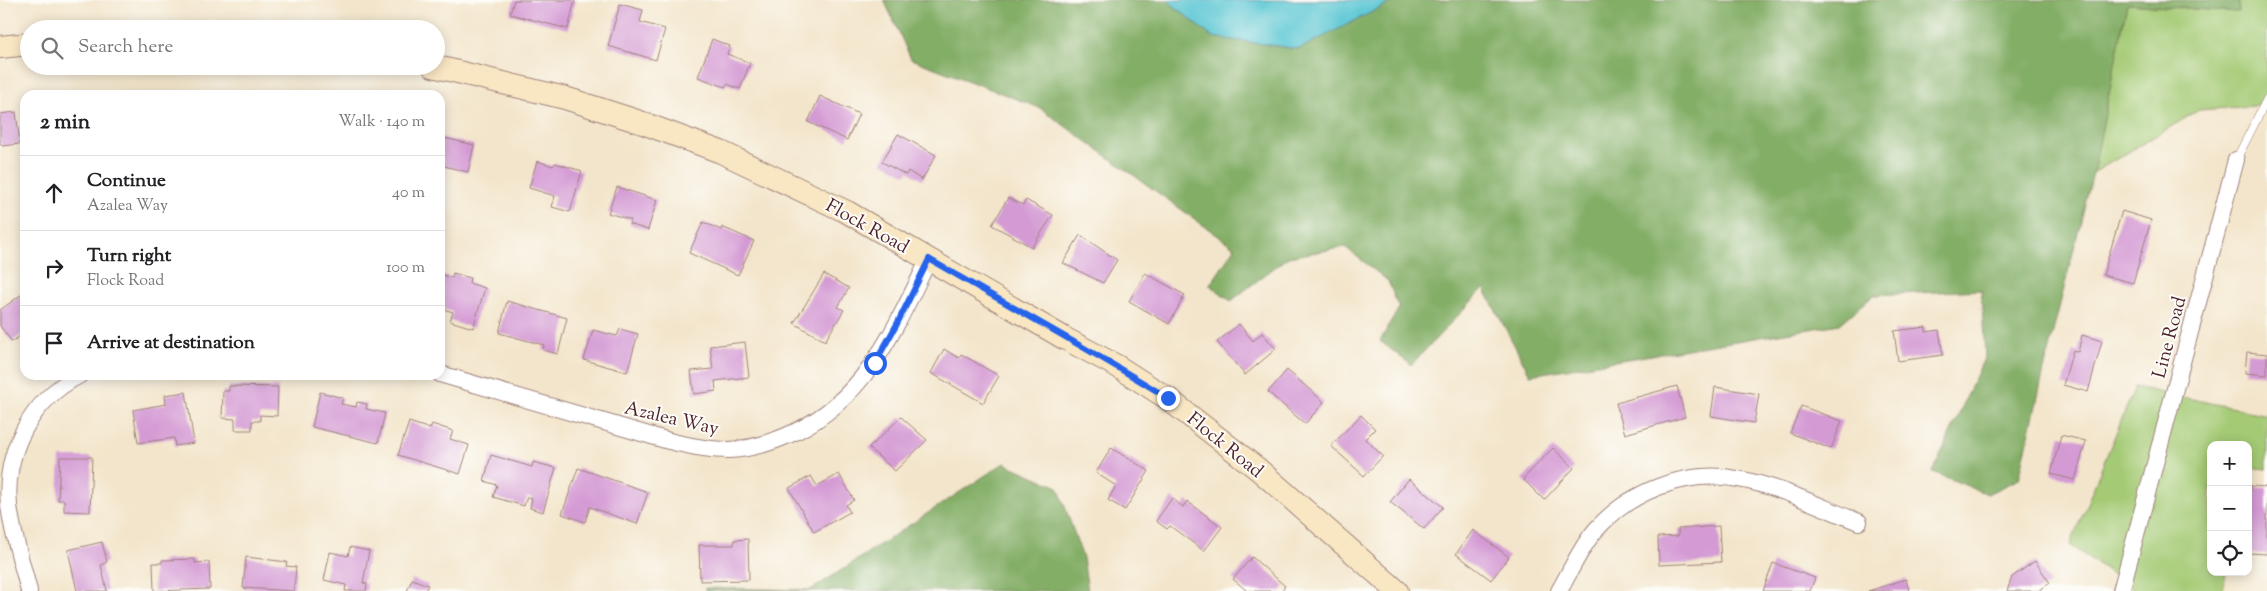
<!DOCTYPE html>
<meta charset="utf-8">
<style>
body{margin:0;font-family:"Sorts Mill Goudy",serif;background:#f2f2f2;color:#202124}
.controls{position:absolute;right:15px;bottom:15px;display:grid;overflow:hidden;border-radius:10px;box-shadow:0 2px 12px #0003}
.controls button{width:45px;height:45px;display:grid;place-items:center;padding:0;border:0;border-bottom:1px solid #e0e0e0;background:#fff;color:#202124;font:25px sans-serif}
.stop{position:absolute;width:15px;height:15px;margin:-11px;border:4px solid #2563eb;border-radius:50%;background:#fff}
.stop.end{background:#2563eb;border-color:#fff;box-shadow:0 1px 5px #0008}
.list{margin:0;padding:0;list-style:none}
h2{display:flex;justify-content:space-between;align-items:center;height:65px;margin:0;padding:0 20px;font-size:21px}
h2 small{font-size:16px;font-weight:400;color:#757577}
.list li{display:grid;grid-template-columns:32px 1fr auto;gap:15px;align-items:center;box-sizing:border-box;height:75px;padding:0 20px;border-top:1px solid #e0e0e0}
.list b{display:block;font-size:19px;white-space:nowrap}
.list p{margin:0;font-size:16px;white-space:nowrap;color:#757577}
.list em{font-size:16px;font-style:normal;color:#757577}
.icon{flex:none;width:28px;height:28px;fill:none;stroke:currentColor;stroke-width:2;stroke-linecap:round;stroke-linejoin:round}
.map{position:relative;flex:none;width:2267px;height:591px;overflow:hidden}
.search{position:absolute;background:#fff;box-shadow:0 2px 12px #0003;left:20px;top:20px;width:425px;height:55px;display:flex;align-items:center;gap:12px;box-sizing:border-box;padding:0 18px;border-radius:28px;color:#757577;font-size:19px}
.panel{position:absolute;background:#fff;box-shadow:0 2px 12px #0003;left:20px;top:90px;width:425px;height:290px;border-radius:15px}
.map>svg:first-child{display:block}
</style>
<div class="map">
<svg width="2267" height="591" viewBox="0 0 2267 591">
<rect width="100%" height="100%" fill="#fdfcf7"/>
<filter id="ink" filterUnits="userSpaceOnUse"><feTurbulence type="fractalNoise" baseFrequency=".02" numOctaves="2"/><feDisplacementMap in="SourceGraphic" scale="10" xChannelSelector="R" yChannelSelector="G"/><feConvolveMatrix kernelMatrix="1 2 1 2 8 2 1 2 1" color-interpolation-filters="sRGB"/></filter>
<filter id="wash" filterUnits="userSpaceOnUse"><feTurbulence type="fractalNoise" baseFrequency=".0096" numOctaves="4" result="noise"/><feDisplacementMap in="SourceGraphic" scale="20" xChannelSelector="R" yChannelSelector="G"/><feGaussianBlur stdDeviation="1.12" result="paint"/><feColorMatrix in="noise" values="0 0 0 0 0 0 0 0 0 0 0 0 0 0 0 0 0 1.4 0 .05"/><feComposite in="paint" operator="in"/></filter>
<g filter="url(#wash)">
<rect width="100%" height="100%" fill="#f3e5cb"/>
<!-- green -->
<g fill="#a4ca74" stroke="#777450">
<path d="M 2239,0 L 2267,0 L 2267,105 L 2199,110 L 2093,173 L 2127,4 L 2237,12 Z"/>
<path d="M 2135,387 L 2267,415 L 2267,469 L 2248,467 L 2248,445 L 2211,445 L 2211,572 L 2226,572 L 2223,591 L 2137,591 L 2070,545 Z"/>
</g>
<!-- forest -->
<g fill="#83ae66" stroke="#666648">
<path d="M 884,0 L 1167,0 L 1212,37 L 1298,49 L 1396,0 L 2239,0 L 2238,12 L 2127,4 L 2093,173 L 2051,340 L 2019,479 L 1987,494 L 1933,472 L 1985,356 L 1981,290 L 1874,295 L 1840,324 L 1530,375 L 1484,288 L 1411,365 L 1380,341 L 1399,308 L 1388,281 L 1345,247 L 1288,257 L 1231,301 L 1210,285 L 1235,248 L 1040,108 L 911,59 Z"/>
<path d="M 1004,463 L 1058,487 L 1083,558 L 1088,591 L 705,591 L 705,588 L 811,590 Z"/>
</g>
<!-- water -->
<path fill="#5bc7d4" stroke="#527380" d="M 1167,0 L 1396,0 L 1299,49 L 1212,37 Z"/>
<g id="blocks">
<!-- building -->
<g fill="#d49ad4">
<path d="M 514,0 L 575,0 L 568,29 L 510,14 Z"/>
<path d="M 620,4 L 643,10 L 640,22 L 665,29 L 656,60 L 608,46 Z"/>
<path d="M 712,39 L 730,46 L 727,54 L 750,63 L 740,89 L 727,84 L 725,87 L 698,77 Z"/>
<path d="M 820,96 L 859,114 L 847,140 L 808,122 Z"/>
<path d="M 16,112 L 20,144 L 2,146 L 0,143 L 0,114 Z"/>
<path d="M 898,134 L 936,155 L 922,180 L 908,171 L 906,175 L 882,162 Z"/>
<path d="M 440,137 L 474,145 L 468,172 L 444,166 L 442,176 L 440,175 Z"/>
<path d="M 537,161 L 553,166 L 555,163 L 582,171 L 570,212 L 552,207 L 555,196 L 529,188 Z"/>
<path d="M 617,187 L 657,200 L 648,230 L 629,224 L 631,220 L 608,213 Z"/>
<path d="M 1008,198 L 1023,205 L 1026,200 L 1053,215 L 1032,247 L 992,225 Z"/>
<path d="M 2122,211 L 2151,220 L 2133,283 L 2103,275 Z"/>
<path d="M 703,222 L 721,230 L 722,227 L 754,241 L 738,275 L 689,253 Z"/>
<path d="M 1080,235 L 1117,260 L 1103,283 L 1063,263 Z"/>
<path d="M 453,273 L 470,278 L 469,283 L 485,288 L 473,328 L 450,321 L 453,312 L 440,308 L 440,274 L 452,278 Z"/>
<path d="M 1145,273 L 1185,295 L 1169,324 L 1129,301 Z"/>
<path d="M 824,274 L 849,288 L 838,307 L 844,310 L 825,341 L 794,323 Z"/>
<path d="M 25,292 L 25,332 L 12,342 L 0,326 L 0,310 Z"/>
<path d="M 507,301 L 567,318 L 558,354 L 543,350 L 544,345 L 499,333 Z"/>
<path d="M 1239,324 L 1253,341 L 1262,333 L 1276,349 L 1245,375 L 1217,342 Z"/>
<path d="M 1926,327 L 1926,332 L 1939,330 L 1943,355 L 1898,361 L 1894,331 Z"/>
<path d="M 620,329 L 638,334 L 627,372 L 584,360 L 593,330 L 617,336 Z"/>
<path d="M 2082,335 L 2102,341 L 2088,392 L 2063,385 L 2073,350 L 2078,352 Z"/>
<path d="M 745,342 L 749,377 L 715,381 L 716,391 L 694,394 L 691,371 L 713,369 L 710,346 Z"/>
<path d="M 944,349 L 959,358 L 961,354 L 999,376 L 983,403 L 931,373 Z"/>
<path d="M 2247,352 L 2267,354 L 2267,375 L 2245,373 Z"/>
<path d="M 1287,370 L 1324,402 L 1305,424 L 1268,392 Z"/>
<path d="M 229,386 L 278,387 L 277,416 L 260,415 L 260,421 L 252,421 L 252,430 L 235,430 L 235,419 L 222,418 L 223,391 L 229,391 Z"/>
<path d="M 1677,386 L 1685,417 L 1625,434 L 1616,403 Z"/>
<path d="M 1715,387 L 1759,394 L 1754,423 L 1711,416 Z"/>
<path d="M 186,392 L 194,443 L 175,446 L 174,438 L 138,443 L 133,410 L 166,404 L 165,395 Z"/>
<path d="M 320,392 L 343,398 L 341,404 L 356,407 L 357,402 L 367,404 L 366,409 L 385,413 L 378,443 L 312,427 Z"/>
<path d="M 1801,406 L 1842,421 L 1831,449 L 1790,433 Z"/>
<path d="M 1361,415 L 1375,429 L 1365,439 L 1383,456 L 1364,476 L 1331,446 Z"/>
<path d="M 901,417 L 927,440 L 895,471 L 869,448 Z"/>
<path d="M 409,422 L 430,429 L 432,424 L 453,431 L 450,439 L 469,445 L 460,474 L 398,455 Z"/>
<path d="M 2061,435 L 2086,441 L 2075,480 L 2051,474 Z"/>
<path d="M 1111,448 L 1149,471 L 1125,510 L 1108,500 L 1116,486 L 1096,473 Z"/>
<path d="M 1553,448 L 1574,468 L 1544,500 L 1523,479 Z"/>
<path d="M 491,455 L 532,467 L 533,462 L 556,468 L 543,512 L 530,508 L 532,498 L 527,497 L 524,506 L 493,497 L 497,485 L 484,481 Z"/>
<path d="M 60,457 L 92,457 L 90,512 L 64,511 L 64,500 L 58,500 Z"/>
<path d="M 578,468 L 648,492 L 637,524 L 590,507 L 585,522 L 562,514 Z"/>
<path d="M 839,474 L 854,500 L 846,505 L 850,512 L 814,532 L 789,488 L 811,476 L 817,486 Z"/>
<path d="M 1409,479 L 1443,507 L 1424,529 L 1390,502 Z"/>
<path d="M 2250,486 L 2267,487 L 2267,554 L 2248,553 Z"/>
<path d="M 1172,498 L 1183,507 L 1187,501 L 1222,527 L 1204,551 L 1170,526 L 1167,529 L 1156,521 Z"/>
<path d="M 1719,526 L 1721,562 L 1659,565 L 1658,537 L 1678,536 L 1678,529 Z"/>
<path d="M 1473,530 L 1509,557 L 1491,580 L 1456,554 Z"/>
<path d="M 748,539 L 749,580 L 700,581 L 699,545 L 734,545 L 734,540 Z"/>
<path d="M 102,542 L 107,562 L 101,565 L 107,591 L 77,591 L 68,550 Z"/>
<path d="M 350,547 L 369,551 L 363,583 L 367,584 L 366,591 L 345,591 L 346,585 L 324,580 L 330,552 L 348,556 Z"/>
<path d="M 246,557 L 287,562 L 286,566 L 296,567 L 294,591 L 243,588 Z"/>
<path d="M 1252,557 L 1285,586 L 1281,591 L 1247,591 L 1233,579 Z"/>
<path d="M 195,559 L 195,563 L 209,562 L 210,589 L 154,591 L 153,563 L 162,563 L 162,560 Z"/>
<path d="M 2035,561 L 2050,583 L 2038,591 L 2007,591 L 2012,577 Z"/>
<path d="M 1773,563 L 1815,578 L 1810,591 L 1763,591 Z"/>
<path d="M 412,579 L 428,585 L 425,591 L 407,591 Z"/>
<path d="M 1906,579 L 1909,591 L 1868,591 Z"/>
</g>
</g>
</g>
<g filter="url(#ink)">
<use href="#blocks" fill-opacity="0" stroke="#9e827b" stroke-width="1"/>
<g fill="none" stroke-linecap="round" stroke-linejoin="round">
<defs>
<path id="lane" d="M 2236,160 L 2267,99"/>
<g id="street">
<path d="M 440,374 L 669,441 C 689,446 709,450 729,450 C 752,449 774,442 795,432 C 867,397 895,328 929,259"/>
<path d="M 29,591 C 22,563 12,533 9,505 C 4,451 32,399 80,375"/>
<path d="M 1559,591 C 1570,572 1580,549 1594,532 C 1628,492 1685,469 1738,479 C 1779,486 1820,507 1859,522"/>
<path d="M 2121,591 L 2236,160"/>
</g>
<g id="secondary">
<path d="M 0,47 L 29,44"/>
<path d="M 433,66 L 565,98 L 640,122 L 721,152 L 847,212 L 1064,338 L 1117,366 L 1167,398 L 1259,470 L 1397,591"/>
</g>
</defs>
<!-- lane casing -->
<use href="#lane" stroke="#9e827b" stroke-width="9"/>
<!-- street casing -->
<use href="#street" stroke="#9e827b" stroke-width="18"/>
<!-- secondary casing -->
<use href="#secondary" stroke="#9e827b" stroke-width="24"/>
<!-- lane -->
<use href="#lane" stroke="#fff" stroke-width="8"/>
<!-- street -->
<use href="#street" stroke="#fff" stroke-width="16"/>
<!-- secondary -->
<use href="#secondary" stroke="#f9e7c3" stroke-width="22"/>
</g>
</g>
<g fill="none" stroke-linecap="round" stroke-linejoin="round" filter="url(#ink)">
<!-- route -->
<path stroke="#2563eb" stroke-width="6" d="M 875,363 L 897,324 L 929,259 C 1009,306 1090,349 1168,398"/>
</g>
<g text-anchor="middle" stroke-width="4" stroke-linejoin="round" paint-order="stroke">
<!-- street labels -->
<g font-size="19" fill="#4a1f2b" stroke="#fdfcf7">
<text transform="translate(868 225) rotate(29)" y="7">Flock Road</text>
<text transform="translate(2168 337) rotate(-75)" y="7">Line Road</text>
<text transform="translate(672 417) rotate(13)" y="7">Azalea Way</text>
<text transform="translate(1226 444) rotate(39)" y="7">Flock Road</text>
</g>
</g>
</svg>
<div class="controls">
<button>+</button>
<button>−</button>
<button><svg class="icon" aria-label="locate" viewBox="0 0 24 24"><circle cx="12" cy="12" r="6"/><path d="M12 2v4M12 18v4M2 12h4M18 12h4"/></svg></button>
</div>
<div class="stop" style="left:875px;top:363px"></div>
<div class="stop end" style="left:1168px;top:398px"></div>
<div class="search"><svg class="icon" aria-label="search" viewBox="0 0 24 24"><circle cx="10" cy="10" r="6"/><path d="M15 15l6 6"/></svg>Search here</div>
<section class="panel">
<h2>2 min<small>Walk · 140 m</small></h2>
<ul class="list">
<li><svg class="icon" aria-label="ahead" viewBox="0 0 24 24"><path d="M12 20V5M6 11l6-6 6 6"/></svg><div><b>Continue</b><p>Azalea Way</p></div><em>40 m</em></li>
<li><svg class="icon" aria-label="right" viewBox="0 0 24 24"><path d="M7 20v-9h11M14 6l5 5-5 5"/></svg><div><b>Turn right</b><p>Flock Road</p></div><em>100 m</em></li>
<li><svg class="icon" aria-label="arrive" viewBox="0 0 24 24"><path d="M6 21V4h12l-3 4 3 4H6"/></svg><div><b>Arrive at destination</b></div></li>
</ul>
</section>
</div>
